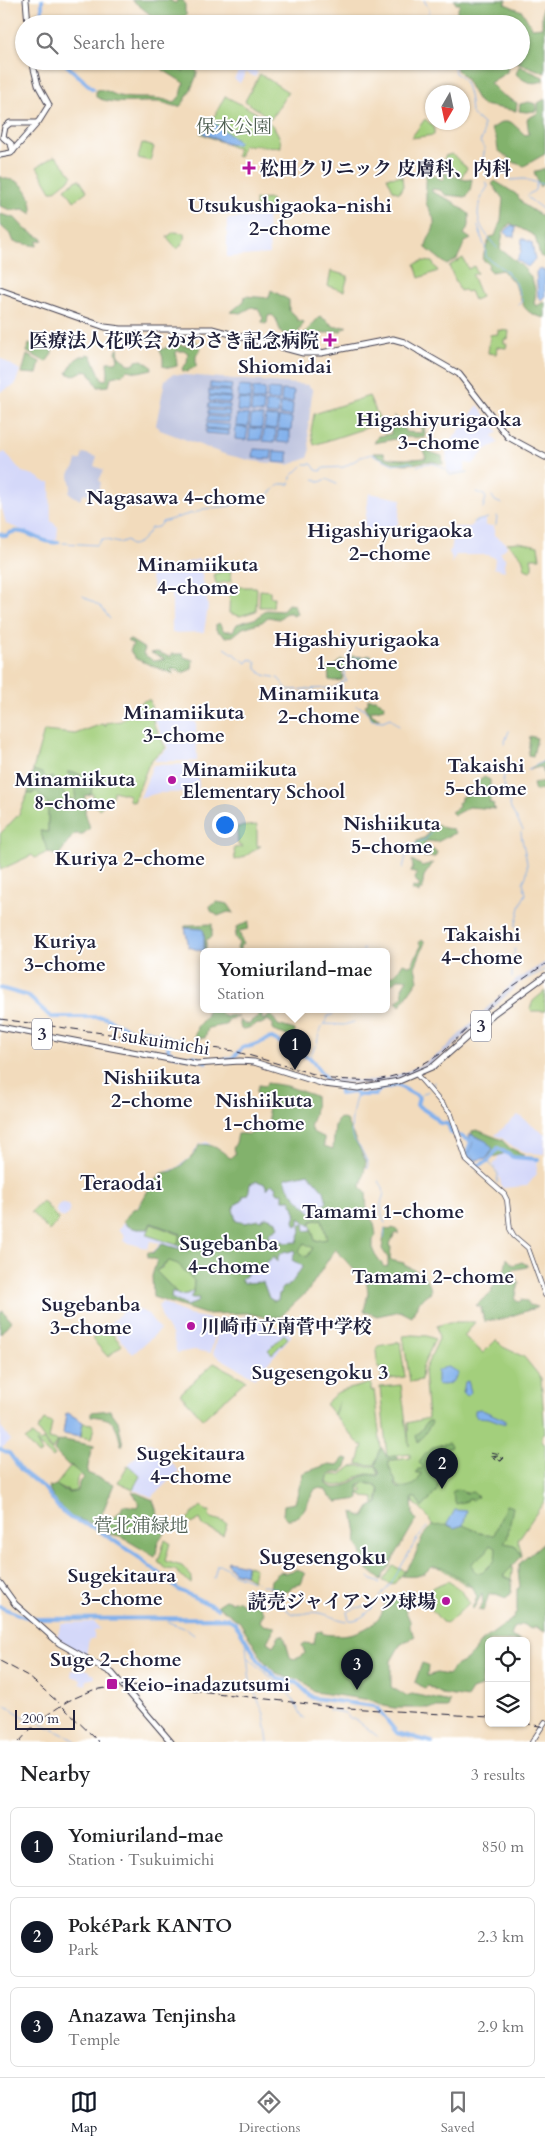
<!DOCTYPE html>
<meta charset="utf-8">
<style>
body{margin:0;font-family:Cardo,"Noto Serif JP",serif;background:#f2f2f2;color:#202124}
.controls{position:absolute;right:15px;bottom:15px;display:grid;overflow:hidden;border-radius:8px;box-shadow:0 1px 4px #0004}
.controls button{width:45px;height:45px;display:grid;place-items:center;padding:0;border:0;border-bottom:1px solid #e0e0e0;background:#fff;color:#202124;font:25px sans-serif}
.compass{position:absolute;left:425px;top:85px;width:45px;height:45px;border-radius:50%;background:#fff;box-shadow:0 1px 4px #0004;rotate:189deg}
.scale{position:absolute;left:15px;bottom:12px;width:60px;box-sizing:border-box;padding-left:5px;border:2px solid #22223b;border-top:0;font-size:14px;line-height:18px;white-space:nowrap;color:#22223b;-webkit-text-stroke:4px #fff;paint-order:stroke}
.you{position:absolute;left:224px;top:824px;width:18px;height:18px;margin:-12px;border:4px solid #fff;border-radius:50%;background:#1a73e8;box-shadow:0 0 0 8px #1a73e833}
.badge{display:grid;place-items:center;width:32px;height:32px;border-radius:50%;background:#111827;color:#fff;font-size:16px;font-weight:700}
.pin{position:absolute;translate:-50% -41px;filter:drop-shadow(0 1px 2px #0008)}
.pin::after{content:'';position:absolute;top:26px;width:18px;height:15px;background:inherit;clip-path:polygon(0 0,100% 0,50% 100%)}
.popup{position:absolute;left:200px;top:948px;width:190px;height:65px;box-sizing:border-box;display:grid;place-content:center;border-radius:8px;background:#fff;filter:drop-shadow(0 1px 4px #0005);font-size:16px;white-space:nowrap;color:#757577}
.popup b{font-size:19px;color:#202124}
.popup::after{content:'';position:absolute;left:50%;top:100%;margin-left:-10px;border:10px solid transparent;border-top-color:#fff}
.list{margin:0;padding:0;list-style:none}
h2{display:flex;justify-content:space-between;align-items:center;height:65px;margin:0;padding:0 20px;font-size:21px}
h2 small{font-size:16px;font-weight:400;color:#757577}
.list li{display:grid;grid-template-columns:32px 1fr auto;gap:15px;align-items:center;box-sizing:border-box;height:80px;margin:0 10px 10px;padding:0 10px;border:1px solid #e0e0e0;border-radius:8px}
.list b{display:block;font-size:19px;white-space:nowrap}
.list p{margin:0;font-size:16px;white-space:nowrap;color:#757577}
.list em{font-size:16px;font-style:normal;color:#757577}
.icon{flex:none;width:28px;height:28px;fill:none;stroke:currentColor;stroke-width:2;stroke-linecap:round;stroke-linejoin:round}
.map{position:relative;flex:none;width:545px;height:1742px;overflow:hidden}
.search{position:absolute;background:#fff;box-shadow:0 1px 4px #0004;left:15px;right:15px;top:15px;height:55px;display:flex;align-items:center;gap:12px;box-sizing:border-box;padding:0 18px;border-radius:28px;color:#757577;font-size:19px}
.sheet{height:335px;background:#fff}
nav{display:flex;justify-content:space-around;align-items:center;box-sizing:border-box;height:70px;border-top:1px solid #e0e0e0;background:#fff;font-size:14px;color:#757577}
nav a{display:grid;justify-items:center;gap:2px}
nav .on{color:#111827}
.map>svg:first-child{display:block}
</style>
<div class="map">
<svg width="545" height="1742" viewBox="0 0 545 1742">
<rect width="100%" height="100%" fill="#fff"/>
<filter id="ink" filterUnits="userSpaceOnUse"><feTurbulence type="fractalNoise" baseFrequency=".02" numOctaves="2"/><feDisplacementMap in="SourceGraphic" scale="10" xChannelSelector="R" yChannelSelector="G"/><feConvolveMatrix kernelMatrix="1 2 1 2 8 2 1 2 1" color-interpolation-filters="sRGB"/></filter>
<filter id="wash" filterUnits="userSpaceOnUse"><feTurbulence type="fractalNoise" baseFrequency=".0096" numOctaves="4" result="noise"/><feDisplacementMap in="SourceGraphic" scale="20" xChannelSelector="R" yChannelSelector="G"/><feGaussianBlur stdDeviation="1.12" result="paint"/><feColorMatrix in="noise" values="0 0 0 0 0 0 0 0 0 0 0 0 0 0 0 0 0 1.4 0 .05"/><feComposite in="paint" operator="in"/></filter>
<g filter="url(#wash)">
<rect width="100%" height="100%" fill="#f2dbbc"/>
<!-- built -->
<g fill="#d4d8f9">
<path d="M 243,63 L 258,72 L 255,77 L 246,72 L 240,83 L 234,79 Z"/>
<path d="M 267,216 L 270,254 L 227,257 L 227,219 Z"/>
<path d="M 0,358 L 20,370 L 15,385 L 0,392 Z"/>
<path d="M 478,405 L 498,432 L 493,436 L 498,443 L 485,450 L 473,464 L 465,463 L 465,471 L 451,473 L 447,469 L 446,448 Z"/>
<path d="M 0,451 L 1,454 L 5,452 L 22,472 L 34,475 L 45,482 L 50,482 L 51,521 L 58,527 L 57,539 L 51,541 L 6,524 L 0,501 Z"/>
<path d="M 369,493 L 401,499 L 398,524 L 381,535 L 364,529 Z"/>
<path d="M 485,519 L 486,526 L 494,526 L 494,535 L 505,542 L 507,547 L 500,553 L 506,559 L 504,564 L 505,571 L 494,568 L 495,558 L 488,555 L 456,555 L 451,564 L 452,558 L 449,552 L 452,546 L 454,527 L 470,527 L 473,523 Z"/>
<path d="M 199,559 L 208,607 L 204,632 L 172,633 L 172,592 L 156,595 L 149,573 Z"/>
<path d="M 157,714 L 196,722 L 197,761 L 155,761 L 155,759 L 168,748 L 154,719 Z"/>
<path d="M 198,764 L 199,792 L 158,793 L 140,798 L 153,765 Z"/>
<path d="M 518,1115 L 545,1134 L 544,1154 L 529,1153 L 515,1148 L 502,1138 L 495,1135 Z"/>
<path d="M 207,1142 L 232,1163 L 315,1170 L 329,1185 L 339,1239 L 281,1312 L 187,1308 L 171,1299 L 171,1295 L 152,1291 L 156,1259 L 152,1253 L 161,1243 L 150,1241 L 148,1249 L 123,1241 L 125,1236 L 118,1229 L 136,1209 L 151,1188 L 150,1186 L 160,1174 L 176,1168 L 192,1156 L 199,1144 Z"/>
<path d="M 505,1153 L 514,1158 L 538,1160 L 536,1175 L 527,1186 L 502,1188 L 498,1172 L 493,1166 L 500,1154 Z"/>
<circle cx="63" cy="1210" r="7"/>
<path d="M 162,1302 L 189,1315 L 218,1320 L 211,1353 L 194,1350 L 177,1353 L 172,1334 L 164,1324 L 158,1305 L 160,1305 Z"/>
<path d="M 130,1305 L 148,1314 L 160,1330 L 133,1354 L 108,1325 Z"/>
<path d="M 243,1316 L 262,1321 L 267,1327 L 274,1326 L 292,1335 L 255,1378 L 213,1354 L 220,1318 L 239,1321 Z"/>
<path d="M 0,1419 L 2,1429 L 11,1440 L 2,1448 L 0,1447 Z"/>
<path d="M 149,1443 L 154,1445 L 179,1471 L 152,1497 L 133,1489 L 140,1476 L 128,1465 Z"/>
<path d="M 94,1622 L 100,1629 L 94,1630 L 94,1639 L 89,1639 L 86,1655 L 70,1647 L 57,1637 L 61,1623 Z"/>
<path d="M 78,1667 L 90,1671 L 91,1674 L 94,1674 L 95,1678 L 87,1680 L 86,1685 L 80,1683 L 81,1679 L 71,1676 L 72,1670 L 77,1671 Z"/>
</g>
<!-- industrial -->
<g fill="#bdc3de">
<path d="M 173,374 L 308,385 L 312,389 L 312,393 L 308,431 L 310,452 L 308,458 L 288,465 L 253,461 L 224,454 L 160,430 L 156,425 L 165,380 Z"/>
<path d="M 83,453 L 97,457 L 94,466 L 104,470 L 99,480 L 101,483 L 96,496 L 84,493 L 80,500 L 69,493 L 71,486 L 69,476 L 70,472 L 75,467 L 77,460 L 81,460 Z"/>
<path d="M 545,962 L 545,966 L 518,984 L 451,1049 L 430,1064 L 402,1077 L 374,1084 L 335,1082 L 335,1079 L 363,1081 L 386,1078 L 403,1073 L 423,1064 L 441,1052 L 516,980 Z"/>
</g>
<!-- green -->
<g fill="#a3cf7c" stroke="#62785c">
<path d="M 260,74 L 288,92 L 271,119 L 245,101 Z"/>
<path d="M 225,96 C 246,108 281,120 281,147 L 243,145 L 239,157 L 236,156 L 238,149 L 200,133 L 215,115 Z"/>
<path d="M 425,119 L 434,127 L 434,135 L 411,138 Z"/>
<path d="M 142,143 L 154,147 L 150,161 L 138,158 Z"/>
<path d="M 452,154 L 467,168 L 462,176 L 449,172 L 447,167 L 443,166 L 445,156 Z"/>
<path d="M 54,156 L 58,158 L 73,176 L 54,191 L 51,191 L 37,167 Z"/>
<path d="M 402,176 L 403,186 L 399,193 L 393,190 L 387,177 Z"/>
<path d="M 79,179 L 87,191 L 74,201 L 65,188 Z"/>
<path d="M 271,199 L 272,213 L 256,215 L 255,200 Z"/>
<path d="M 174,232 L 184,233 C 185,241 183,244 177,249 L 167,237 Z"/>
<path d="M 463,258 L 468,269 L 474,266 L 477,273 L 472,275 L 481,297 L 474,300 L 470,291 L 466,292 L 464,290 L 460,291 L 449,266 Z"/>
<path d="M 423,261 L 432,262 L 438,271 L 419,278 L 415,264 Z"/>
<path d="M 331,271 L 348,276 L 344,291 L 328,286 Z"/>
<path d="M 498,330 L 509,331 L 508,339 L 504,339 L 504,343 L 507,344 L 506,348 L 497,347 L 496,354 L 488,353 L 490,335 L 498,334 Z"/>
<path d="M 369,396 L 379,418 L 378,424 L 314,445 L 311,431 L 314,414 Z"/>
<path d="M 520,542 L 538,546 L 540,558 L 531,558 L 533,569 L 530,571 L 525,569 L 522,557 L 507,543 Z"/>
<path d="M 230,570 L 232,581 L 216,584 L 214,574 Z"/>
<path d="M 230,587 L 256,587 L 257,589 L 256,611 L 240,616 L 229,613 Z"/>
<path d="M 260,590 L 270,591 L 270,597 L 274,597 L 273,607 L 259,607 Z"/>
<path d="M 147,700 L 150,700 L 154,725 L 166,748 L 153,758 L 148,766 L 134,802 L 129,800 L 129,795 L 114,791 L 112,798 L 99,809 L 93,804 L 93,794 L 91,794 L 93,779 L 91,777 L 68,772 L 74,781 L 77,803 L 65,795 L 52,777 L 47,779 L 33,770 L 44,731 L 75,734 L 102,724 L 106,726 L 105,723 L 121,721 L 143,701 Z"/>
<path d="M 36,791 L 48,803 L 48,832 L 40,831 L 48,852 L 35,858 L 32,855 L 0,870 L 0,834 L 19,814 L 28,793 L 32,794 Z"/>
<path d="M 257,825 L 257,846 L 261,846 C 253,850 244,859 235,860 L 234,848 L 243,847 L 238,845 L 237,827 Z"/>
<path d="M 545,991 L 545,1011 L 532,1011 L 530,1009 L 533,1001 Z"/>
<path d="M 43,1201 L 59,1220 L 49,1231 L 31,1212 Z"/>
<path d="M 322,1219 L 327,1239 L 315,1241 L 310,1222 Z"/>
<path d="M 151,1224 L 181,1235 L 177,1245 L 147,1235 Z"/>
<path d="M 304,1242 L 313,1248 L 307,1257 L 298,1252 Z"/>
<path d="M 169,1261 C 179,1262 188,1272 194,1281 L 193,1291 L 187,1294 L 179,1295 L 156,1271 L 163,1267 Z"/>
<path d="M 449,1322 L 475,1322 L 464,1336 L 483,1353 L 496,1340 L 503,1347 L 524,1357 L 541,1378 L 545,1433 L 542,1434 L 542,1440 L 545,1445 L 545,1500 L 518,1540 L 522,1555 L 513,1564 L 509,1594 L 468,1586 L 439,1567 L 443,1554 L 429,1518 L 393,1481 L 387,1461 L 410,1458 L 410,1454 L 387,1457 L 380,1387 L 401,1385 L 409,1446 L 408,1423 L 428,1418 L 424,1371 L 439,1339 L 437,1326 Z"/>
<path d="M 106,1327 L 122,1345 L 108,1357 L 92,1339 Z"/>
<path d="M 284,1334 L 288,1338 L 272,1354 L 268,1350 Z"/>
<path d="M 413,1335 L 427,1336 L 435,1339 L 422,1368 L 421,1380 L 410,1382 L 403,1336 Z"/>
<path d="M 400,1342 L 405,1377 L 382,1380 L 380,1368 L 378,1368 L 376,1351 L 378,1346 Z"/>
<path d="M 214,1363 L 246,1380 L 203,1419 L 180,1394 Z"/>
<path d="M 371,1383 L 371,1391 L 374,1390 L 381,1448 L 375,1465 L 358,1464 L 363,1445 L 360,1445 L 334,1415 L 339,1401 L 334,1415 L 325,1404 L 338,1392 Z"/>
<path d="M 44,1420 L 52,1423 L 49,1439 L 57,1441 L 52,1450 L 37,1430 Z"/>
<path d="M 83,1423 L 92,1424 L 94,1427 L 91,1439 L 81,1437 Z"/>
<path d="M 32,1435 L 40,1442 L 43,1440 L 55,1456 L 53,1458 L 36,1442 L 42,1453 L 38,1455 L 25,1440 Z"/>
<path d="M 128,1465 L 140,1476 L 133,1489 L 118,1482 Z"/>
<path d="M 71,1466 L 81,1474 L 77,1478 L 76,1491 L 69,1492 L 67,1489 L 63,1489 L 56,1485 Z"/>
<path d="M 357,1466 L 376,1466 L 379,1475 C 376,1475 371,1474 367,1474 C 352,1476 345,1492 327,1483 L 330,1475 L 341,1475 L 351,1467 Z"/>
<path d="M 364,1482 L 375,1486 L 379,1490 L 377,1504 L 374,1504 L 374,1498 L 363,1497 L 363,1495 L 359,1494 L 359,1492 L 363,1492 L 363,1490 L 358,1489 L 358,1486 L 361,1486 Z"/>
<path d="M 201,1506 L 206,1511 L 210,1511 L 209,1517 L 227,1523 L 223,1535 L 204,1527 L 200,1519 L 192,1524 L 187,1519 Z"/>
<path d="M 165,1540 L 170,1543 L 165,1561 L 182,1566 L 192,1577 L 191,1584 L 175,1570 L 166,1569 L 158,1562 Z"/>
<path d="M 247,1565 L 255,1569 L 253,1580 L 245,1575 Z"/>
<path d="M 393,1566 L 405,1571 L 393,1585 L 383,1581 Z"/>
<path d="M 448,1581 L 462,1591 L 469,1603 L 448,1623 L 442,1622 L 423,1599 L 433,1587 Z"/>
</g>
<!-- forest -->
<g fill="#82b26c" stroke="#526a54" fill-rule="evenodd">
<path d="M 132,0 L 171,0 L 172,2 L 176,3 L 177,0 L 183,0 L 185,5 L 185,12 L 187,14 L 181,20 L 162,24 Z"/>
<path d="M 454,0 L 507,0 L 505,4 L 522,11 L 532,28 L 542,27 L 542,8 L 545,8 L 545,73 L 514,61 L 521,61 L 521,24 L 452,24 L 460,4 L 456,4 Z"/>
<path d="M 186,61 L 192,61 C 193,65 196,68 197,72 C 198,76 184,105 180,106 C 175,108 164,102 158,102 C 139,101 112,106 96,97 L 96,90 C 105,88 111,94 119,96 C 138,101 156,94 174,103 L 181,95 L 184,83 L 163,70 L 164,65 L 183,71 L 188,68 Z"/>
<path d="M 455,61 L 503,61 L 508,64 L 507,72 L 490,83 L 501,94 L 517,103 L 516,111 L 483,105 L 478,101 L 465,78 L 457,70 Z"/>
<path d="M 519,66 L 543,77 L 543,81 C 531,85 525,82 516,74 Z"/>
<path d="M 545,99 L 545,154 L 524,166 L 515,163 L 498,150 L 496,137 L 491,129 L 502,122 L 511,122 L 525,135 L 529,134 L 527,119 L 538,113 L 538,103 Z"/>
<path d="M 529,102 L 536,104 L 536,111 L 526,112 L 519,111 L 520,104 Z"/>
<path d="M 545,168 L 545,182 L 540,187 L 534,172 Z"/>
<path d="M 428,172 L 442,180 L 445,177 L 442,172 L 466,180 L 472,179 L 470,191 L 466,197 L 446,195 L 440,190 L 432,189 L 432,192 L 452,201 L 469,214 L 469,226 L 464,234 L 471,239 L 465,242 L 457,259 L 447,265 L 426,248 C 426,239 433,234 434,225 C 435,216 429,211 426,203 C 426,201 426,178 426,174 Z"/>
<path d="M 0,176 C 5,180 10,179 16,181 C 28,187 33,201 32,214 L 24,209 L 11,210 L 0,206 Z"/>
<path d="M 495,181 L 516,194 L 524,205 L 545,218 L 545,258 L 540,256 L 535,236 L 510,223 L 503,232 L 500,249 C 518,263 541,276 534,304 L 537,306 L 545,301 L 545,318 C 518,312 525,302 513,282 C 510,278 506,274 502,270 L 491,272 L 488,267 L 489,264 L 482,259 L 490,237 L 495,236 L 501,220 L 503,199 L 492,184 Z"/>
<path d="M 0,214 L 15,218 L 25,229 L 43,239 L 42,241 L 37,241 L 37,246 L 14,242 L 11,235 L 0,225 Z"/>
<path d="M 271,290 L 289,300 L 289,311 L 295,315 L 297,320 L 304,322 L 298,333 L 302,336 L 320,316 L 335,327 L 347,326 L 341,331 L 311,335 L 309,338 L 312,345 L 307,346 L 293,335 L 281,333 L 276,319 L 272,315 L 268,316 L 267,323 L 265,324 L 262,322 L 263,318 L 258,309 L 252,307 L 241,313 L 231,312 L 244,301 L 245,296 L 269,298 Z"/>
<path d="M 190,340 L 196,341 L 201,348 L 196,356 L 196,367 L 190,369 L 188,372 L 183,371 L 182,368 L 187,363 L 188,353 L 185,351 L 176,351 L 177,366 L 169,368 L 163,366 L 163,358 L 160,350 L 176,344 L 192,347 L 193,343 Z"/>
<path d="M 52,341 L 52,354 L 46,362 L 27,352 L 29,344 L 45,346 L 47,342 Z"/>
<path d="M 118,348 L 119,357 L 126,361 L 128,364 L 135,364 L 136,361 L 142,360 L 151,366 L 152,369 L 138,372 L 127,370 L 122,375 L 111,377 L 109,386 L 98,387 L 89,372 L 83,371 L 73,376 L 67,373 L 75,360 L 81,356 L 86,356 L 87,354 L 91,355 L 102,379 L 106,380 L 108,374 L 107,362 L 116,362 L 118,359 L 116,352 Z"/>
<path d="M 27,355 L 40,362 L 37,374 L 22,373 Z"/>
<path d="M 394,415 L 399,422 L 403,421 L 405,432 L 422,433 L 419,420 L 424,417 L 425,438 L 406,437 L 374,443 L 378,436 L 391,434 L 391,425 L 395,422 Z"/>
<path d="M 426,448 L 427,451 L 442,456 L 443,464 C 437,463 429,460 423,462 C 403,466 391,464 373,453 L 384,453 L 385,457 C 399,460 412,459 426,458 L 423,449 Z"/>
<path d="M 288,604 L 294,605 L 297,614 L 293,616 L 291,613 L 286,613 L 279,619 L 268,617 L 262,622 L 243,628 L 233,636 L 226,637 L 216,630 L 216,625 L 219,623 L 224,631 L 233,631 L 237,624 L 257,618 L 266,610 L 282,611 Z"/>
<path d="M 129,639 L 145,649 L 143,654 L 154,661 L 165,659 L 151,653 L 157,652 L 170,657 L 172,654 L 183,654 L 184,657 L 193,660 L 192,669 L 182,673 L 172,668 L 173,674 L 136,659 L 130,651 L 133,644 L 127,641 Z"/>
<path d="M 370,655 L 373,657 C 368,663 362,660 355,660 L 345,671 L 341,672 L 343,675 L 342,680 L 334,681 L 329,680 L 328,668 L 332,668 L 342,660 L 348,662 L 352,656 L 364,657 Z"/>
<path d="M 368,699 L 376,699 L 384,705 L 384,708 L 371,711 L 372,715 L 380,718 L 379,719 L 371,718 L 365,705 L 368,704 Z"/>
<path d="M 530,736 L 537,738 L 533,756 L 528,755 Z"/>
<path d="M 545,761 L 545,789 L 535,791 L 533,784 L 545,781 L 542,767 L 529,769 Z"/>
<path d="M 33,770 L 42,773 L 47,779 L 52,777 L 65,795 L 76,803 L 74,781 L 67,772 L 77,773 L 81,776 L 85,773 L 89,774 L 93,779 L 91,794 L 84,796 L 86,800 L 85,812 L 90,828 L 83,834 L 75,834 L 71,838 L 58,856 L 48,852 L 40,831 L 48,832 L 48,803 L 36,791 L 31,794 L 28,793 Z"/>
<path d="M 484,777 L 490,780 L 490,793 L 497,794 L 491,797 L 489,802 L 494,804 L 493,807 L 496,809 L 469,807 L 454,815 L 451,812 L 459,807 L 458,803 L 461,801 L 461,797 L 471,794 L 481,778 Z"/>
<path d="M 437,824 L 444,828 L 453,829 L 455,833 L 437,842 L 426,841 L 424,845 L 437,852 L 435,857 L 425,857 L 413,851 L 417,841 L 426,837 L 429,831 Z"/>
<path d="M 412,860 L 422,866 L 433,863 L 424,876 L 422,890 L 419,890 L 419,893 L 412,890 L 413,887 L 416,888 L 420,886 L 415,879 L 417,874 L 411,872 L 413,868 Z"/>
<path d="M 217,902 L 228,904 L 234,913 L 228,912 L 218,916 L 211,911 L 210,906 Z"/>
<path d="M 249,921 L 248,929 L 239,931 L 243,944 L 240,946 L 240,950 L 237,949 L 239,943 L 235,937 L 237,927 Z"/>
<path d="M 212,924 L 212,937 L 206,940 L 206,950 L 204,950 L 204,933 L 202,929 L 184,927 L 188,925 Z"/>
<path d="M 421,940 L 425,942 L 415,967 L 418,980 L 400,1006 L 396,1002 L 403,996 L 402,988 L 407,979 L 398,979 L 387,987 L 386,980 L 398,971 L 403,963 L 411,966 L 421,946 L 419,943 Z"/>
<path d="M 208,1009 L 219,1009 L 219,1012 L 225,1017 L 232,1015 L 238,1017 L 229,1019 L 225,1025 L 208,1028 L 205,1038 L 194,1038 L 197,1027 L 207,1015 L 206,1013 Z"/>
<path d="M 259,1014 L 262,1014 L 262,1019 L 264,1020 L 269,1016 L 272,1016 L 278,1025 L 295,1030 L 294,1038 L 273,1031 L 273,1024 L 268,1020 L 261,1024 C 254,1023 249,1030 241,1029 L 239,1020 L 243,1023 L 250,1024 L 252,1020 L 257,1019 Z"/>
<path d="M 267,1083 L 287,1086 L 315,1096 C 315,1100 316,1105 315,1109 C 313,1125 302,1130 324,1137 L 324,1146 L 333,1149 L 335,1125 L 339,1118 L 346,1120 L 366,1162 L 361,1187 L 366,1193 L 367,1213 L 374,1223 L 376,1235 L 373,1240 L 373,1251 L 384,1267 L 388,1266 L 388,1258 L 382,1249 L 385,1228 L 390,1230 L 392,1228 L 399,1231 L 398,1234 L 395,1233 L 389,1246 L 391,1247 L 390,1260 L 404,1263 L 404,1265 C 417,1271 430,1276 431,1292 C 421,1297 416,1306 412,1317 L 400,1311 L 377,1316 L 364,1311 L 368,1293 L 366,1276 L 357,1273 L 335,1249 L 308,1291 L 280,1317 L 264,1317 L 247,1313 L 205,1314 L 153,1297 L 152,1276 L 157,1260 L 147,1257 L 148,1252 L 153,1253 L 162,1244 L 187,1251 L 181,1246 L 179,1247 L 177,1245 L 181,1234 L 151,1223 L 148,1229 L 137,1229 L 127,1226 L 123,1221 L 133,1209 L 138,1208 C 145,1197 150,1184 160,1175 C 164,1171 169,1173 174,1170 C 183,1165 196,1155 199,1145 C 211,1142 222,1151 230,1158 L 235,1154 L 233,1148 L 236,1143 L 238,1134 C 242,1133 246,1135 250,1134 C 254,1132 265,1127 269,1125 C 270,1115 266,1099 257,1093 L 257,1089 L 259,1085 L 265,1086 ZM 308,1173 L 324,1191 L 327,1202 L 313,1214 C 305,1207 285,1188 285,1178 ZM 257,1181 L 265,1184 L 267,1189 L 271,1184 L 277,1187 L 276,1190 L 278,1193 L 283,1193 L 283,1200 L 291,1200 L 296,1215 L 294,1221 L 296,1226 L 299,1224 L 299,1218 L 309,1225 L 311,1225 L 311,1221 L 322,1219 L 327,1239 L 315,1241 L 312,1230 L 305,1231 L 304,1224 L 300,1225 L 301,1231 L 297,1242 L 284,1243 L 283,1241 L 271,1243 L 269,1233 L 279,1227 L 277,1221 L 266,1217 L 260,1221 L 259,1220 L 245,1223 L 236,1221 L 233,1209 L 236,1204 L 242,1201 L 243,1196 L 248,1195 L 250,1184 ZM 304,1243 L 313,1248 L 307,1257 L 299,1252 ZM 294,1250 L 295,1252 L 292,1260 L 303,1266 L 291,1284 L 281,1289 L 281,1293 L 279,1294 L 278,1300 L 274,1301 L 269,1298 L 263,1282 L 244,1283 L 240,1280 L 247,1275 L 246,1271 L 256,1270 L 275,1256 L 276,1261 L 278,1261 L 278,1256 L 285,1251 L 288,1252 ZM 169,1261 L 178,1264 L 194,1281 L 193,1293 L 190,1298 L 199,1298 L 198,1302 L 187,1306 L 171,1298 L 172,1291 L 179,1295 L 156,1271 Z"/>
<path d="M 477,1130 L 502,1140 L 510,1148 L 523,1154 L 523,1158 L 514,1158 L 505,1153 L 494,1157 L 491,1160 L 488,1159 L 493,1149 L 482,1139 L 472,1135 L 472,1131 Z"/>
<path d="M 507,1258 L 513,1265 L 522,1262 L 527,1265 L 527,1267 L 512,1270 L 519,1283 L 515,1300 L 519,1302 L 521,1300 L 527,1301 L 529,1305 L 538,1307 L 502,1319 L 484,1321 L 481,1308 L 476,1305 L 493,1291 L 491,1289 L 494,1287 L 494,1276 L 504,1274 Z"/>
<path d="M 3,1311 L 11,1321 L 0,1334 L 0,1313 Z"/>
<path d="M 110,1410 L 118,1421 L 123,1445 L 121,1445 C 115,1422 116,1419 91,1416 L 91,1412 Z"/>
<path d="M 428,1421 L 431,1421 L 432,1423 L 418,1443 L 416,1436 Z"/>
<path d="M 64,1440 L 95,1446 L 91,1449 L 87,1473 L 114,1484 L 97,1526 C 89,1521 80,1521 71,1517 C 63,1512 49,1495 49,1485 L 51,1487 L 56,1485 L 63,1490 L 67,1490 L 69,1493 L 78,1491 L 79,1483 L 84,1478 L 71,1465 L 69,1466 L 54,1451 L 57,1442 Z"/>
<path d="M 449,1443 L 451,1447 L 429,1455 L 426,1464 L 434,1470 L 435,1478 L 439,1484 L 436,1492 L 422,1508 L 416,1498 L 412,1498 L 413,1515 L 416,1520 L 392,1561 C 390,1569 384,1572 381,1580 L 365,1567 L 361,1551 L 356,1543 L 357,1533 L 353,1512 L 361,1516 L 365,1516 L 370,1507 L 378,1503 L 380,1490 L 375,1485 L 364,1482 L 358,1486 L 359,1499 L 337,1502 L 329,1496 L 325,1489 L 316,1488 C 308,1499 304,1520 287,1519 L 283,1515 L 284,1505 L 295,1503 L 303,1473 L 329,1464 L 338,1465 L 344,1458 L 349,1459 C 341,1478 344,1470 329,1474 L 326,1483 C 339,1497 354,1478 366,1475 C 370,1474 375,1475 378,1476 L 380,1474 L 376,1465 L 380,1449 L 382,1448 L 387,1457 L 397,1456 L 398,1459 L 389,1460 L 389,1467 L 396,1482 L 394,1483 L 398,1488 C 409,1488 419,1484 421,1473 L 416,1473 L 418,1469 L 422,1469 L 423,1466 L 419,1463 C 427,1450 434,1445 449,1443 Z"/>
<path d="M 458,1489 L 466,1493 L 473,1492 L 478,1497 L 473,1500 L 469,1498 L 467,1501 L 456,1504 L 452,1492 Z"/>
<path d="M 132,1491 L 153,1500 L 158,1515 L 165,1522 L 168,1528 L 159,1540 L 155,1557 L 120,1536 L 110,1534 L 101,1528 L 104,1518 L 111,1519 L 121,1511 L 123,1505 L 137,1507 L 139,1503 Z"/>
<path d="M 506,1505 L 513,1507 L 507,1539 L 504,1543 L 515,1545 L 522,1556 L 503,1576 L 512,1580 L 511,1592 L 506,1598 L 496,1594 L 489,1594 L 483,1611 L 478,1610 L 483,1603 L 482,1594 L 473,1609 L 471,1607 L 474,1605 L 477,1596 L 470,1585 L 443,1567 L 431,1567 C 422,1577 415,1577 402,1576 L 414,1558 L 422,1538 L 432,1526 L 447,1525 L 454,1528 L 463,1525 L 486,1535 L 494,1535 ZM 490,1545 L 496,1548 L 495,1560 L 482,1573 L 477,1573 L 473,1569 L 472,1563 L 486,1552 Z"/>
<path d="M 545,1541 L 545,1632 L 536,1627 L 531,1629 L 522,1624 L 514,1628 L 511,1636 L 521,1641 L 489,1641 L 489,1662 L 485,1663 L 481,1687 L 472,1690 L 467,1698 L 442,1694 L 428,1686 L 424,1688 L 415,1682 L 422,1663 L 428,1665 L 427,1676 L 437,1673 L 448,1675 L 455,1666 L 467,1660 L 481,1642 L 511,1620 L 517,1612 L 517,1589 L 520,1587 L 518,1571 L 519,1564 Z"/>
<path d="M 298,1569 L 305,1574 L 301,1584 L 292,1586 L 288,1592 L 270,1588 L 271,1580 L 280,1572 L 285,1573 Z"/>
<path d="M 396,1597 L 400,1598 L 410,1621 L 410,1628 L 415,1636 L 400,1645 L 391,1661 L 391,1687 L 406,1696 L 412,1694 L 450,1702 L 448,1708 L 394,1708 L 384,1706 L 371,1700 L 314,1692 L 301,1680 L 285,1677 L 275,1672 L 263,1660 L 240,1622 L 217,1605 L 225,1600 L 231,1602 L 237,1600 L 244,1605 L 259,1604 L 264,1613 L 260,1621 L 263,1625 L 275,1627 L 267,1642 L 273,1646 L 280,1635 L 284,1636 L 290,1657 C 294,1661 302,1657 305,1653 L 302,1645 L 305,1643 L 314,1644 L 316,1632 L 322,1631 L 323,1634 C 344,1637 366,1634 380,1616 C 384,1610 384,1604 389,1599 L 394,1599 Z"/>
</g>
<!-- water -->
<g fill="#82b1ec" stroke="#526a94">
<path d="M 213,122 L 239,142 L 237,145 L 225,143 L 203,133 Z"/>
<path d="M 511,225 L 516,227 L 515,237 L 507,235 L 505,232 Z"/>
<path d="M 522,238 L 532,243 L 535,259 L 528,267 L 517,260 L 521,252 Z"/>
<path d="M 540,269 L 545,271 L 545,296 L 541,300 L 538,297 L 536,272 Z"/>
<path d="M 210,383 L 232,385 L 231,390 L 210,388 Z"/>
<path d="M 239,386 L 251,387 L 250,399 L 238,398 Z"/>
<path d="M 253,388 L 265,389 L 264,400 L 252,400 Z"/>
<path d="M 268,389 L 280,390 L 279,401 L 267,400 Z"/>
<path d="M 209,390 L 231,391 L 231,397 L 209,395 Z"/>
<path d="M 282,390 L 294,391 L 293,402 L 281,402 Z"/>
<path d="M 209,396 L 231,398 L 230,403 L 209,401 Z"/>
<path d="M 238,399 L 250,400 L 249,412 L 237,411 Z"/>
<path d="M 252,401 L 264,402 L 263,413 L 251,412 Z"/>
<path d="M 266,402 L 279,403 L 278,415 L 266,414 Z"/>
<path d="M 209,403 L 230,405 L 230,409 L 208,408 Z"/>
<path d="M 281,403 L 293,404 L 292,416 L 280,415 Z"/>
<path d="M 208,410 L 230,411 L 229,416 L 208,414 Z"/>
<path d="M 237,414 L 249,415 L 248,427 L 236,426 Z"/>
<path d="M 251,415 L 263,416 L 262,428 L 250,427 Z"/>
<path d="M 208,416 L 229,418 L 229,422 L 207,421 Z"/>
<path d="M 266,416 L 278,417 L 276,429 L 264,428 Z"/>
<path d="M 279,417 L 292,418 L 291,430 L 278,429 Z"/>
<path d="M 207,423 L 230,425 L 230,430 L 206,428 Z"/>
<path d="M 236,427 L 248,428 L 246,440 L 235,439 Z"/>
<path d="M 250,428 L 262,429 L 261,440 L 249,440 Z"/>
<path d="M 206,429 L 229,431 L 229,435 L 206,433 Z"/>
<path d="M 264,429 L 276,430 L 275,442 L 263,441 Z"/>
<path d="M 278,430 L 290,431 L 290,443 L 277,442 Z"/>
<path d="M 254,449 L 272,450 L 271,459 L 253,458 Z"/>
<path d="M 274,451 L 288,452 L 288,463 L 273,462 Z"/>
<path d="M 185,928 L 202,929 L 204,932 L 204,952 L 189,947 Z"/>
<path d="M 470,1134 L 486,1141 L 493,1149 L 487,1158 L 476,1160 L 469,1154 L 473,1142 L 469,1137 Z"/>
<path d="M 447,1366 L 458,1373 C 454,1383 447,1387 437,1384 L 437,1371 Z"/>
<path d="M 468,1381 L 471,1392 L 466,1396 L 463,1393 L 465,1382 Z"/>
<path d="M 480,1409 L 505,1420 L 505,1424 L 489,1418 L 477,1417 L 475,1415 L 475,1410 Z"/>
<path d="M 68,1413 L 83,1422 L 80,1437 L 63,1434 L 66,1414 Z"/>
<path d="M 455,1510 L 467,1511 L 463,1525 L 454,1528 L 447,1524 Z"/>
<path d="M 228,1561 L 246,1565 L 245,1575 L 234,1572 L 227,1564 Z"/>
</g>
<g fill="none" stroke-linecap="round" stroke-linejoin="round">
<!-- stream -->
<g stroke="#82b1ec" stroke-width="1">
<path d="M 424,0 L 430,11 L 426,17 L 429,24"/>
<path d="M 453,61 L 455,73 C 469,80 470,100 471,113 L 483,124 L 483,136 L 480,142 L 485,149 C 479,168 491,170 507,175 L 510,180 L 524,179 L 545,185"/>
<path d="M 485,173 L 489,168"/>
<path d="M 486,182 L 488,186 C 471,213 477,225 497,248"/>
<path d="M 528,195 L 535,190 L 537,182"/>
<path d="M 528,198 L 545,211"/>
<path d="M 478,226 L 484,245"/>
<path d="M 485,246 L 486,257 L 506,271 L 516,283 L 522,301 L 518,305"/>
<path d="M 305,464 L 312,464 L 316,470 L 320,471 L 324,468 L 344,467 L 361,457 L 372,454 L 393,464 L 409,462 L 414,464"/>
<path d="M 417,466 C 427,462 436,462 445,469"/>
<path d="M 447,470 L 450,475 L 468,472"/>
<path d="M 314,479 L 320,482 L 327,479 L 336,484"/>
<path d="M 476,492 L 484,495 L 486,498 L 483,508"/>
<path d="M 492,496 L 495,501 L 502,504"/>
<path d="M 195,513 L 203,509 L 230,506 L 248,499 L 256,502 L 263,500 L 280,484 L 290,484 L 291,477 L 302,466"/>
<path d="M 473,522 L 488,518"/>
<path d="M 496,525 L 497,516"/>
<path d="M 58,542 L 60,542"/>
<path d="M 63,543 L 97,545 L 102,539 L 119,543 L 127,540 L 130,545 C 140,545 146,536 151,528 L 158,527 L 162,522 L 193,513"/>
<path d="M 83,596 L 101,607 L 110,619"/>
<path d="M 225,648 L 247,663 L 250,659 L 256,661 L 256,669 L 264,675 L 278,678 L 288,690 L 332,688 L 341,696"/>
<path d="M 346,681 C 341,671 348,663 355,657 L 367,658 L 371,655"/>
<path d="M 333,688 L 347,680"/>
<path d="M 356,706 L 364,708 L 372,720 L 383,721 L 390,718 L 399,726"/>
<path d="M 504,744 L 509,731"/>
<path d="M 528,770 L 545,760"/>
<path d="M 504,775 L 503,781 L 506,793"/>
<path d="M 508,797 L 511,809 L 523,830"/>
<path d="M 403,868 L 406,855 L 413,850 L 415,844 L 426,839 L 434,829"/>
<path d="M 515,927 C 519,915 519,904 526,894 L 523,882 C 533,868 522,848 521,832"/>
<path d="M 363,951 L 363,949"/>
<path d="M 511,968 L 515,949"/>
<path d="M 512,970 L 512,978"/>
<path d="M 521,981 L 545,970"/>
<path d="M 324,1024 L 328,1016 L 332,1015 L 334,1009"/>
<path d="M 309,1058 L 317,1043 L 320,1029 L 324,1024 L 344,1025 L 354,1022"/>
<path d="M 431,1088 L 434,1082"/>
<path d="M 357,1095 C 353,1105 349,1129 353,1139 C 354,1141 357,1143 359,1145 C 362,1150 365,1157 368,1163 L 367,1169"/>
<path d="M 419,1097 L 428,1091"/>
<path d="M 488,1161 L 498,1174 L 497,1183"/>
<path d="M 379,1181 C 389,1196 380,1196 381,1208 C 381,1213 383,1219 385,1223"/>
<path d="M 384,1238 L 385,1228"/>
<path d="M 369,1577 L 372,1580 L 380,1583"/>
<path d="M 214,1578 L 217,1565 C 225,1565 226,1568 232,1573 C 235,1575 247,1578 252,1581"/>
<path d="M 256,1581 L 257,1583"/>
<path d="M 261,1585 L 277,1589"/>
<path d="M 192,1596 L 193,1595"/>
<path d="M 380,1597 L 391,1584 L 417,1539 L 427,1527"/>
<path d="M 285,1604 L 287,1610 C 297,1619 307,1610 319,1613 C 327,1614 337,1619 346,1621"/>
<path d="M 349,1620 L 347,1612 C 355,1607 360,1607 369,1607 L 373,1602 L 377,1602"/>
<path d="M 349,1620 C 360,1622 372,1610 377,1601"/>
<path d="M 168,1622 L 184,1628"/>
<path d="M 186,1629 L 194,1635"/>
<path d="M 246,1646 L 250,1681 L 264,1714 L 268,1742"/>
<path d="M 247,1656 L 290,1695 L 304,1719"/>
<path d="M 0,1702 L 24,1717 L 33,1718 L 39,1722"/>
<path d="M 329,1710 L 345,1713 L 350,1718 L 358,1721 L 377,1736"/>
<path d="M 41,1723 L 64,1735"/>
<path d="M 67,1736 L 76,1741"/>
</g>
<!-- river -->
<g stroke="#82b1ec" stroke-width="4">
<path d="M 42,0 L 42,17 L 45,24"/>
<path d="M 62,61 L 93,89"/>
<path d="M 0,534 L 6,536 C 21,522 41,546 58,542"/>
<path d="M 0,988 L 28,996 L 51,1017 L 103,1017 L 135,1032 L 147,1030 C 154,1035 163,1034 169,1039 L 168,1050 L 173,1054 L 186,1057 L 194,1056 L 206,1062"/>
<path d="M 169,1039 L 176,1041 L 182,1039"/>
<path d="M 225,1060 L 233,1058 L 243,1047 C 253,1048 262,1040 272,1038 L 311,1059 L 328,1082 L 332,1083"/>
<path d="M 339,1085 L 340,1094 L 354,1092 L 357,1095 L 375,1095 L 380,1089 L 397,1085 L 419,1097 L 417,1105 L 435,1117 L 440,1123 L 448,1124 L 451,1132 L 456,1134"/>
<path d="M 460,1136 L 471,1141 L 467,1154 L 478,1166 L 489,1160 L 498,1148 L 513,1157 L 538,1159"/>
<path d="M 0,1449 L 9,1453 L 22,1471 L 46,1490 L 58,1507 L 70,1518 L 95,1528 L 137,1556 L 179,1590 L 217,1608"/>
<path d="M 0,1607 L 23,1616 L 37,1619 L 227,1618 L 234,1622 L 239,1629 L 259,1661 L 278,1679 L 297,1683 L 313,1698 L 373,1706 L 377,1708 L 397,1733 L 432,1742"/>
</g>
</g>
</g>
<g filter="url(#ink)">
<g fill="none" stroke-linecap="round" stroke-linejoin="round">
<defs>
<g id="secondary">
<path d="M 417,1075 L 451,1114 L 467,1161 L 504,1194 L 507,1200 L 510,1229 L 514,1236 L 528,1248 L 545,1295"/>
<path d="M 532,1742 L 545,1722"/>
</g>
<g id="primary">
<path d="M 26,0 L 28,24"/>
<path d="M 13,151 L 11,144 L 3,137 L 5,127 L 10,123 L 36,123"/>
<path d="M 0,155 L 11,153 L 39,121 L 49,105 L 38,85 L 32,61"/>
<path d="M 0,290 L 105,327 L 121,329 L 212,329 L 303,353 L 321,353 L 393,339 L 404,342 L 421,352"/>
<path d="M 419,351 L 459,374 L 508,437 L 545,457"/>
<path d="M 0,1027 L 196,1064 L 240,1061 L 254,1062 L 324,1084 L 358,1088 L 399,1081 L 434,1066 L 493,1014 L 545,976"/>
<path d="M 0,1583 L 15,1604 L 59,1643 L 112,1673 L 171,1742"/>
</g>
</defs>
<!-- secondary casing -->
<use href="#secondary" stroke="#413e4e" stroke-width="5.5"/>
<!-- primary casing -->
<use href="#primary" stroke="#413e4e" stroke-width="7"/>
<!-- secondary -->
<use href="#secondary" stroke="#fff" stroke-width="4"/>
<!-- primary -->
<use href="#primary" stroke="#fff" stroke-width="5"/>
<!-- rail -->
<g stroke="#22223b" stroke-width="1" stroke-dasharray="8 4" stroke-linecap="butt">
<path d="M 0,1019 L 234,1051 L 331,1079 L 374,1081 L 409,1072 L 442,1053 L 506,991 L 545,964"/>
<path d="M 491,1452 L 500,1454 L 504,1458 L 501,1461 L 495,1460 L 493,1458 L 496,1456 L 500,1461 L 503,1459 L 498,1455 L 491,1456 Z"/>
<path d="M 0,1661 L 28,1676 L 59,1703"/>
<path d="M 63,1707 L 99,1742"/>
<path d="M 523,1723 L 545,1727"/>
<path d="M 19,1742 L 38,1721 L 68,1701 L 93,1690 L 126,1685 L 166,1687 L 333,1707 L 489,1717"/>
</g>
</g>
</g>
<!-- markers -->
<g fill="#b5179e" stroke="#fff" stroke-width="2">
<path d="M246.5 160.5h5v5h5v5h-5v5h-5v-5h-5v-5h5z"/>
<path d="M327.5 332.5h5v5h5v5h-5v5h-5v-5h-5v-5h5z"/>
<circle cx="172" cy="780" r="5"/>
<circle cx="191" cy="1326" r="5"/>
<circle cx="446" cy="1601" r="5"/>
<rect x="106" y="1678" width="12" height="12" rx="2.5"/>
</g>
<g text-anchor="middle" stroke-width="4" stroke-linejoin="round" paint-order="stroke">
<!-- shield labels -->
<g fill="#fff" stroke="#646476" stroke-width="1">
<rect x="471" y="1010.5" width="20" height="31" rx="4"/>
<rect x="32" y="1018.5" width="20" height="31" rx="4"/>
</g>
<g font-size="18" font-weight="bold" fill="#22223b">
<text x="481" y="1032">3</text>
<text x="42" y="1040">3</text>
</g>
<!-- park labels -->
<g font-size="19" fill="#4f5f52" stroke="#fff">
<text x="234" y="133">保木公園</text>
<text x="141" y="1532">菅北浦緑地</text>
</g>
<!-- poi labels -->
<g font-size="19" font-weight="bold" fill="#22223b" stroke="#fff" text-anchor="start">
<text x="260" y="175">松田クリニック 皮膚科、内科</text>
<text x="319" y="347" text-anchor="end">医療法人花咲会 かわさき記念病院</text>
<text x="182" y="776">Minamiikuta<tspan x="182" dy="22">Elementary School</tspan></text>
<text x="201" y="1333">川崎市立南菅中学校</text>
<text x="436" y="1608" text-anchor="end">読売ジャイアンツ球場</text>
<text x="123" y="1691">Keio-inadazutsumi</text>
</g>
<!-- street labels -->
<g font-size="19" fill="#22223b" stroke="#fff">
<text transform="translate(159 1040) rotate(9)" y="7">Tsukuimichi</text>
</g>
<!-- neighbourhood labels -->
<g font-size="20" font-weight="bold" fill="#22223b" stroke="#fff">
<text x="290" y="212">Utsukushigaoka-nishi<tspan x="290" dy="23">2-chome</tspan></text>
<text x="285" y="373">Shiomidai</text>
<text x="439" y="426">Higashiyurigaoka<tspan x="439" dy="23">3-chome</tspan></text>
<text x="176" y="504">Nagasawa 4-chome</text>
<text x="390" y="537">Higashiyurigaoka<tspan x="390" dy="23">2-chome</tspan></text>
<text x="198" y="571">Minamiikuta<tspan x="198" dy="23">4-chome</tspan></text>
<text x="357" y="646">Higashiyurigaoka<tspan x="357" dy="23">1-chome</tspan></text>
<text x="319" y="700">Minamiikuta<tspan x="319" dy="23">2-chome</tspan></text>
<text x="184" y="719">Minamiikuta<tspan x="184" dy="23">3-chome</tspan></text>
<text x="486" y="772">Takaishi<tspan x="486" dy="23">5-chome</tspan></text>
<text x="75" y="786">Minamiikuta<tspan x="75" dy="23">8-chome</tspan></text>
<text x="392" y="830">Nishiikuta<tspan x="392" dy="23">5-chome</tspan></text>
<text x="130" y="865">Kuriya 2-chome</text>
<text x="482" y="941">Takaishi<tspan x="482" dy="23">4-chome</tspan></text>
<text x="65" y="948">Kuriya<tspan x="65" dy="23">3-chome</tspan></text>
<text x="152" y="1084">Nishiikuta<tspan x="152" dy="23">2-chome</tspan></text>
<text x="264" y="1107">Nishiikuta<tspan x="264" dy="23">1-chome</tspan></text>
<text x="383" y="1218">Tamami 1-chome</text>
<text x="229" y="1250">Sugebanba<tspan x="229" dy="23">4-chome</tspan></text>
<text x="433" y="1283">Tamami 2-chome</text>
<text x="91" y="1311">Sugebanba<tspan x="91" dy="23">3-chome</tspan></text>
<text x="320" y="1379">Sugesengoku 3</text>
<text x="191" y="1460">Sugekitaura<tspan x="191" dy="23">4-chome</tspan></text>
<text x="122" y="1582">Sugekitaura<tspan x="122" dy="23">3-chome</tspan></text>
<text x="116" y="1666">Suge 2-chome</text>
</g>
<!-- quarter labels -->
<g font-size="21" font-weight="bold" fill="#22223b" stroke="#fff">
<text x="121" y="1190">Teraodai</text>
<text x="323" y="1564">Sugesengoku</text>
</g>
</g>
</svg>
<div class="controls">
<button><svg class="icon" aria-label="locate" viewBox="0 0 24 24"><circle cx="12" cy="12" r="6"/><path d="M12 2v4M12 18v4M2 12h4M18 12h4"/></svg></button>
<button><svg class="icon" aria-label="layers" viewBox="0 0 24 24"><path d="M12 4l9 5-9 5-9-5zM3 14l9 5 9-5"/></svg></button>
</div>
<svg class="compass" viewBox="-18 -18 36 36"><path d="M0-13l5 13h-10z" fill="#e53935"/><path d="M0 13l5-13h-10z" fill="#757577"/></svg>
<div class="scale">200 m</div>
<div class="you"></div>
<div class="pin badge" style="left:295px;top:1070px">1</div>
<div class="popup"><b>Yomiuriland-mae</b>Station</div>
<div class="pin badge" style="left:442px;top:1489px">2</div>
<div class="pin badge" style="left:357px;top:1690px">3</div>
<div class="search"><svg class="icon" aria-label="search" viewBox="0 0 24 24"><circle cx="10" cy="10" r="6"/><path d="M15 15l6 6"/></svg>Search here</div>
</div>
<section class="sheet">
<h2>Nearby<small>3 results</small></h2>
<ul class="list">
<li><span class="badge">1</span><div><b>Yomiuriland-mae</b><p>Station · Tsukuimichi</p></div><em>850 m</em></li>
<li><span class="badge">2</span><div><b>PokéPark KANTO</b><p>Park</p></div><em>2.3 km</em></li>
<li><span class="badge">3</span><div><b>Anazawa Tenjinsha</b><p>Temple</p></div><em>2.9 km</em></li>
</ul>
</section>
<nav>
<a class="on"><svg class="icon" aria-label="map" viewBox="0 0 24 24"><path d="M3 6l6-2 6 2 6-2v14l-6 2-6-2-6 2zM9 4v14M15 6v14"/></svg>Map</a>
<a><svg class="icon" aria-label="directions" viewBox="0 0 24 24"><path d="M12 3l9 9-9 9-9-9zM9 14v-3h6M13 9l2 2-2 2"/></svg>Directions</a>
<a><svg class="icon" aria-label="saved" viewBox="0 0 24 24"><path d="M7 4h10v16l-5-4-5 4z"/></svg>Saved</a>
</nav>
